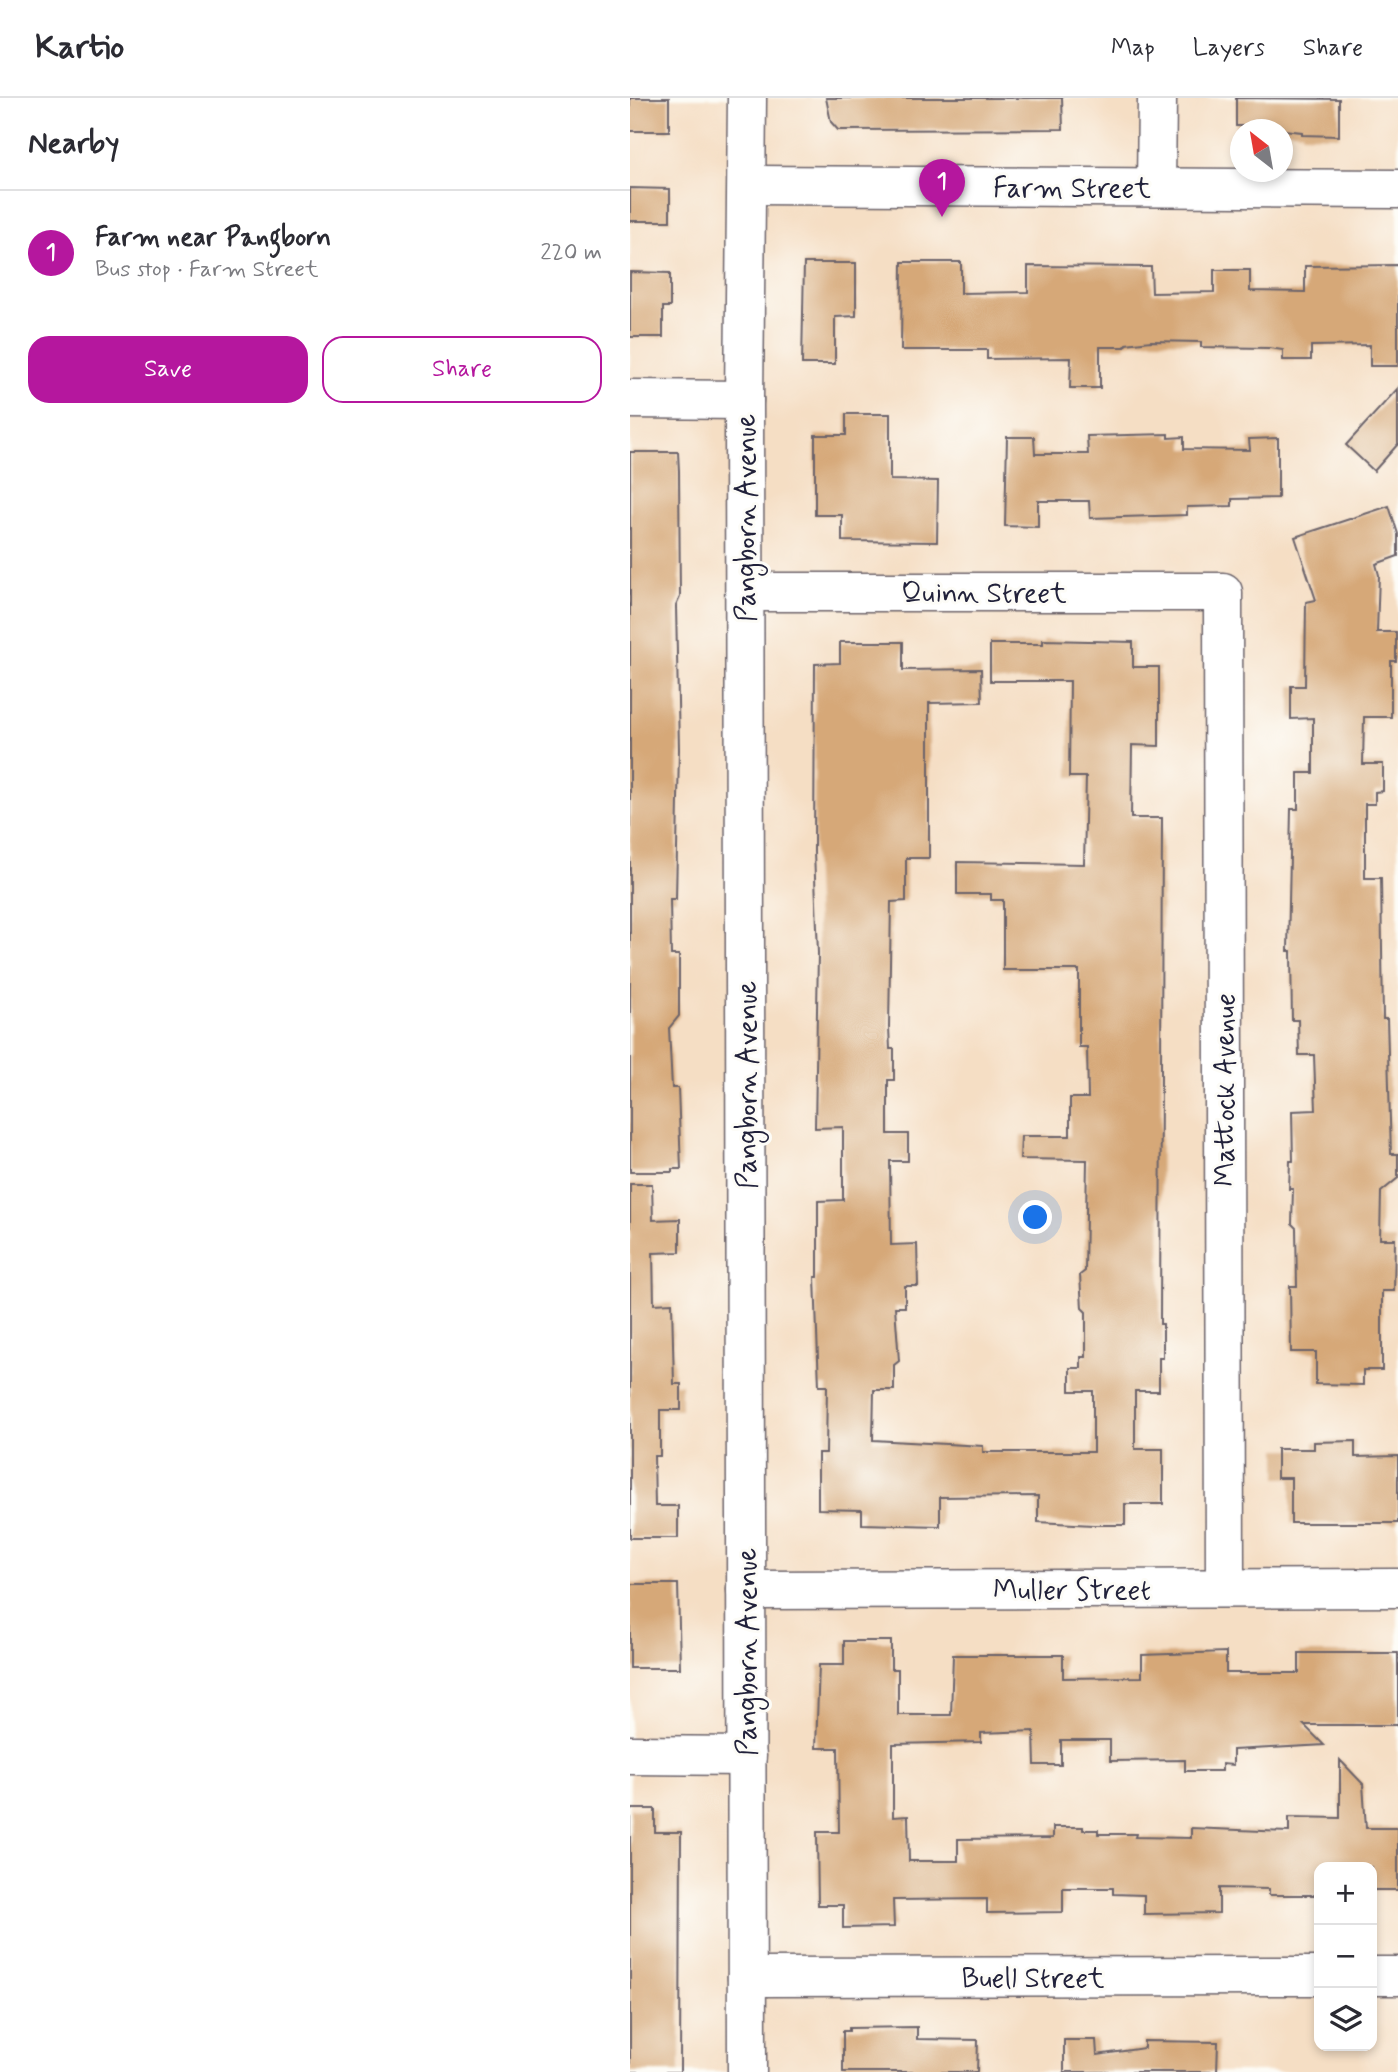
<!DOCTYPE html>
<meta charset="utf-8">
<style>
body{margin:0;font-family:Mynerve,sans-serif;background:#f2f2f3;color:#2b2b33}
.controls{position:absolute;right:21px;bottom:21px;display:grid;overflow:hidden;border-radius:14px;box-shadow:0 4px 10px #0003}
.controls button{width:63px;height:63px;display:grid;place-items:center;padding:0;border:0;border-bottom:2px solid #e1e1e2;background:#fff;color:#2b2b33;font:35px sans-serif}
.compass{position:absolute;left:600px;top:21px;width:63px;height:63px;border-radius:50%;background:#fff;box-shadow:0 4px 10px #0003;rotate:329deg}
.you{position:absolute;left:406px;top:1120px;width:24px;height:24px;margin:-18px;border:5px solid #fff;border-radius:50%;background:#1a73e8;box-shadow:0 0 0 10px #1a73e833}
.badge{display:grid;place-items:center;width:46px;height:46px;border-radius:50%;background:#b5179e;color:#fff;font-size:23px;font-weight:700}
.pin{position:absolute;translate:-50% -58px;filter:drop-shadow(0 2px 4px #0008)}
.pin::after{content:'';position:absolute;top:37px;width:24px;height:21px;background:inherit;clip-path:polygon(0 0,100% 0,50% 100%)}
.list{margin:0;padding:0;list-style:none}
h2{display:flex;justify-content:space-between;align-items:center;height:91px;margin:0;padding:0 28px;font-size:30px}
h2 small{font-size:23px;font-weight:400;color:#7c7c81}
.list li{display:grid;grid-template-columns:46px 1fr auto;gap:21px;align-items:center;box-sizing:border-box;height:126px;padding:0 28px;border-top:2px solid #e1e1e2}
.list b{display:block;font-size:26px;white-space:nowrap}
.list p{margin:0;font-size:23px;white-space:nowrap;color:#7c7c81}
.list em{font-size:23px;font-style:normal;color:#7c7c81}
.actions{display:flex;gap:14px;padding:21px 28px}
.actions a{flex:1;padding:16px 0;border:2px solid #b5179e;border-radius:21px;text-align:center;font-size:24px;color:#b5179e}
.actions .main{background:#b5179e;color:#fff}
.icon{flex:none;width:38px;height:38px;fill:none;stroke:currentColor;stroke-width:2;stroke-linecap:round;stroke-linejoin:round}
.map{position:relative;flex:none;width:768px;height:1974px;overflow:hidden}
header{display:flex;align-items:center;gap:42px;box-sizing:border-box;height:98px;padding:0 35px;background:#fff;border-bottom:2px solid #e1e1e2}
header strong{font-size:33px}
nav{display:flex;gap:38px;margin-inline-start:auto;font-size:24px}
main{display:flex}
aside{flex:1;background:#fff}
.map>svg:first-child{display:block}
</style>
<header>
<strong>Kartio</strong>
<nav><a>Map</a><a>Layers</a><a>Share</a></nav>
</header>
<main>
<aside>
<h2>Nearby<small></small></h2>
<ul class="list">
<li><span class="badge">1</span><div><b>Farm near Pangborn</b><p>Bus stop · Farm Street</p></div><em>220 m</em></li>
</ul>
<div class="actions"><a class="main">Save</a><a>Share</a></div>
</aside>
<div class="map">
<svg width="768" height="1974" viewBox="0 0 768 1974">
<rect width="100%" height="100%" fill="#fdfcf7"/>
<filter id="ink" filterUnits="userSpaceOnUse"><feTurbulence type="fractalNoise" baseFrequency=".0143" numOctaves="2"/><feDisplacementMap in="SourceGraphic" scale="14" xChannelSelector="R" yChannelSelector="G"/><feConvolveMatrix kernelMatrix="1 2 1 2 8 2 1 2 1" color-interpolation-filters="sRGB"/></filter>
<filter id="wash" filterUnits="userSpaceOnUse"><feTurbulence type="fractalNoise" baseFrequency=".00686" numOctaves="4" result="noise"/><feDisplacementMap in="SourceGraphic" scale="28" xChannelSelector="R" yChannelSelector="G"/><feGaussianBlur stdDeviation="1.57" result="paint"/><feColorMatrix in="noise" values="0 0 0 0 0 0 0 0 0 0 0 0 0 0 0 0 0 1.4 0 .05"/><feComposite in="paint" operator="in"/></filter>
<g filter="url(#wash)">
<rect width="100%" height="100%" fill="#f5dec4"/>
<g id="blocks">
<!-- building -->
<g fill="#d6a878">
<rect x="0" y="0" width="39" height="33"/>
<path d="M 196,0 L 432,0 L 433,31 L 208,32 L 201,24 Z"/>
<path d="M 606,0 L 709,1 L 709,38 L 672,37 L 672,34 L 653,32 L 613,32 L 613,28 L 606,28 Z"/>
<path d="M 0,90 L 40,91 L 40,123 L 0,123 Z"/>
<path d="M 272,164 L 331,164 L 331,195 L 398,194 L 398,168 L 521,169 L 522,195 L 584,194 L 584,172 L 620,172 L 620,193 L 675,194 L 675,168 L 768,167 L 768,268 L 740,268 L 740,247 L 681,248 L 681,262 L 653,262 L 653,252 L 639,250 L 571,249 L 571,244 L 521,243 L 496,246 L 495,249 L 470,249 L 470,290 L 440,290 L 441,260 L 357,261 L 357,252 L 271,252 Z"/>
<path d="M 174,165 L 226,165 L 226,218 L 205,219 L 205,266 L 172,266 Z"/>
<path d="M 0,174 L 40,175 L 40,209 L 33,209 L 33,239 L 0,239 Z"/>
<path d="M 768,290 L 768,346 L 744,373 L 716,347 Z"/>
<path d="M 216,316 L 260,316 L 260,382 L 308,383 L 307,444 L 212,443 L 212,417 L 185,417 L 185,337 L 216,337 Z"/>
<path d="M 538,336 L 538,340 L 554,339 L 554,351 L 620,352 L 619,341 L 648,340 L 648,400 L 602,401 L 602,408 L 557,409 L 557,417 L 460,420 L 459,403 L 408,403 L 408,429 L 375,428 L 377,339 L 404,339 L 405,356 L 458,356 L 457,338 Z"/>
<path d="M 0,354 L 48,354 L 49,373 L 50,499 L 46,508 L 49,651 L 46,801 L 40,801 L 41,857 L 49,857 L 49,918 L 39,930 L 42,990 L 48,990 L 51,1071 L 42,1071 L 42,1074 L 0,1074 Z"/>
<path d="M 759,408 L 768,436 L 768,458 L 746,466 L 749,477 L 747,534 L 766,534 L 766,563 L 761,563 L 761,619 L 734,619 L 733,666 L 753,666 L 753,693 L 745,694 L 745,706 L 735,706 L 735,780 L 751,780 L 753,921 L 757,921 L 761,1056 L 768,1056 L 768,1080 L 751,1094 L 750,1141 L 765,1141 L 764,1193 L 752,1193 L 752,1272 L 733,1272 L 733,1287 L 686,1286 L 686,1254 L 661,1254 L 660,1188 L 667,1188 L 666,1130 L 662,1126 L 663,1091 L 659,1091 L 660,1063 L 663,1063 L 662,1013 L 686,1012 L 684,957 L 669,957 L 668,922 L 662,922 L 661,853 L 658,853 L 661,711 L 668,711 L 668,675 L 683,675 L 683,620 L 661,621 L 661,588 L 675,588 L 676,504 L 686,502 L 665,439 Z"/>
<path d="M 413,542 L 503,544 L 503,569 L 529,569 L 529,648 L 502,647 L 501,720 L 532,720 L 530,1226 L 533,1226 L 533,1260 L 529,1260 L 529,1293 L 505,1293 L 505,1351 L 533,1351 L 533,1406 L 495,1406 L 495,1427 L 463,1427 L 408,1424 L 408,1398 L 310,1399 L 310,1428 L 232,1426 L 232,1412 L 188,1411 L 188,1355 L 196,1355 L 197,1288 L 189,1288 L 185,1179 L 188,1179 L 188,1103 L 213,1102 L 213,1029 L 185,1030 L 188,855 L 184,754 L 185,566 L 210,565 L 210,544 L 273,544 L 273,572 L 351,571 L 352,604 L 299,605 L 299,760 L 276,760 L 276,803 L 261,804 L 259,929 L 260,951 L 264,951 L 264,982 L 258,982 L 258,1036 L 278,1036 L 278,1063 L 260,1063 L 261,1147 L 287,1146 L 288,1188 L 275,1188 L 275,1209 L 265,1209 L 269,1263 L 264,1267 L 264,1292 L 244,1292 L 243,1342 L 353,1348 L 353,1354 L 463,1354 L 463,1293 L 440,1293 L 440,1270 L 451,1270 L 451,1259 L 456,1259 L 456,1214 L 452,1210 L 450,1177 L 455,1173 L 457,1062 L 390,1061 L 391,1038 L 440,1038 L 440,1000 L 458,1000 L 457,949 L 449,949 L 449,872 L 373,872 L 373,802 L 361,802 L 361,796 L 327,796 L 327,764 L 454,766 L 456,679 L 439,679 L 440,583 L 360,583 L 360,546 L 413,546 Z"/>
<path d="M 0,1086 L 22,1086 L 23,1122 L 50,1121 L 50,1154 L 23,1155 L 24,1206 L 42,1205 L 44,1286 L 51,1286 L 51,1312 L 30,1312 L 30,1358 L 24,1358 L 25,1408 L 48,1408 L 48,1440 L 0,1440 Z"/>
<path d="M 725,1343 L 725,1359 L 768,1358 L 768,1425 L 661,1425 L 661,1380 L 647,1380 L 647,1351 L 684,1351 L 684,1344 Z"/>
<path d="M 0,1486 L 48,1486 L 50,1570 L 0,1570 Z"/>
<path d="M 214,1543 L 261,1543 L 261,1571 L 268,1571 L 268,1617 L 321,1617 L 323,1557 L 433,1557 L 433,1580 L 512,1579 L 512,1557 L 596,1554 L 596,1575 L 669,1575 L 669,1555 L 768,1555 L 768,1627 L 674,1627 L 694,1647 L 603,1652 L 603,1667 L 592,1666 L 592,1673 L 555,1673 L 555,1662 L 480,1663 L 480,1642 L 431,1642 L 431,1667 L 405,1667 L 404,1633 L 351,1635 L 351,1644 L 263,1646 L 263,1719 L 278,1718 L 279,1763 L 328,1763 L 328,1741 L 423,1740 L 423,1729 L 453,1729 L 453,1732 L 468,1732 L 468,1736 L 506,1736 L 505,1739 L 561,1740 L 561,1730 L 659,1734 L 659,1719 L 710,1720 L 710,1662 L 733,1686 L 736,1730 L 768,1730 L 768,1792 L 742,1792 L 742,1769 L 689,1769 L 689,1797 L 639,1797 L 639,1791 L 589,1790 L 589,1815 L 514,1816 L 514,1797 L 483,1796 L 483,1790 L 433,1790 L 433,1814 L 357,1815 L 357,1801 L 263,1802 L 264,1829 L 213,1830 L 213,1807 L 188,1807 L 187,1734 L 209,1734 L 208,1650 L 186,1650 L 189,1567 L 214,1567 Z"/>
<path d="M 0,1711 L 25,1711 L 25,1734 L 51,1734 L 50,1974 L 0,1974 Z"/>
<path d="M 287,1929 L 287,1941 L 348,1942 L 347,1974 L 213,1974 L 213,1933 L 219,1933 L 219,1930 Z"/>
<path d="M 434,1942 L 466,1942 L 467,1957 L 514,1950 L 514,1943 L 588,1944 L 587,1974 L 434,1974 Z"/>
</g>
</g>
</g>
<g filter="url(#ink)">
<use href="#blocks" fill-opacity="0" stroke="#6c646b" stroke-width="2"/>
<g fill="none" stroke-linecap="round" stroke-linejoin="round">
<defs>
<g id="minor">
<path d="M 117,0 L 114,302 L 117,1974"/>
<path d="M 117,87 L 768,91"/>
<path d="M 526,89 L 527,0"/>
<path d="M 0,301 L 114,302"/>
<path d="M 115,494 L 593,494 L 595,1490"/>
<path d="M 116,1492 L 768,1490"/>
<path d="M 0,1657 L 117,1658"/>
<path d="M 742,1878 L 768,1878"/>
<path d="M 117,1879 L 689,1878"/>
</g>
</defs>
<!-- minor casing -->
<use href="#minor" stroke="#6c646b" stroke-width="41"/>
<!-- minor -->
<use href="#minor" stroke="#fff" stroke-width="38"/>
</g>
</g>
<g text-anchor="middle" stroke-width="6" stroke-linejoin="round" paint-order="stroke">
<!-- street labels -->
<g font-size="28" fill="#22223b" stroke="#fdfcf7">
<text x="442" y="99">Farm Street</text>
<text transform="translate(115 420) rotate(-90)" y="10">Pangborn Avenue</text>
<text x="354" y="504">Quinn Street</text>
<text transform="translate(116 987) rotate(-90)" y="10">Pangborn Avenue</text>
<text transform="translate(594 992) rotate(-90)" y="10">Mattock Avenue</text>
<text x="442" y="1501">Muller Street</text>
<text transform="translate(116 1554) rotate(-90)" y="10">Pangborn Avenue</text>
<text x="403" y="1889">Buell Street</text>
</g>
</g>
</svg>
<div class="controls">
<button>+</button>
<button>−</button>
<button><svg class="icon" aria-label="layers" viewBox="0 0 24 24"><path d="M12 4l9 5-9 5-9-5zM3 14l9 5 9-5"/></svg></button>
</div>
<svg class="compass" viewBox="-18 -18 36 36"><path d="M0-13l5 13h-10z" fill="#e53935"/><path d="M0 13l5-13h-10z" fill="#7c7c81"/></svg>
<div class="you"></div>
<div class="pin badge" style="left:312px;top:119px">1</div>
</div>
</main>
